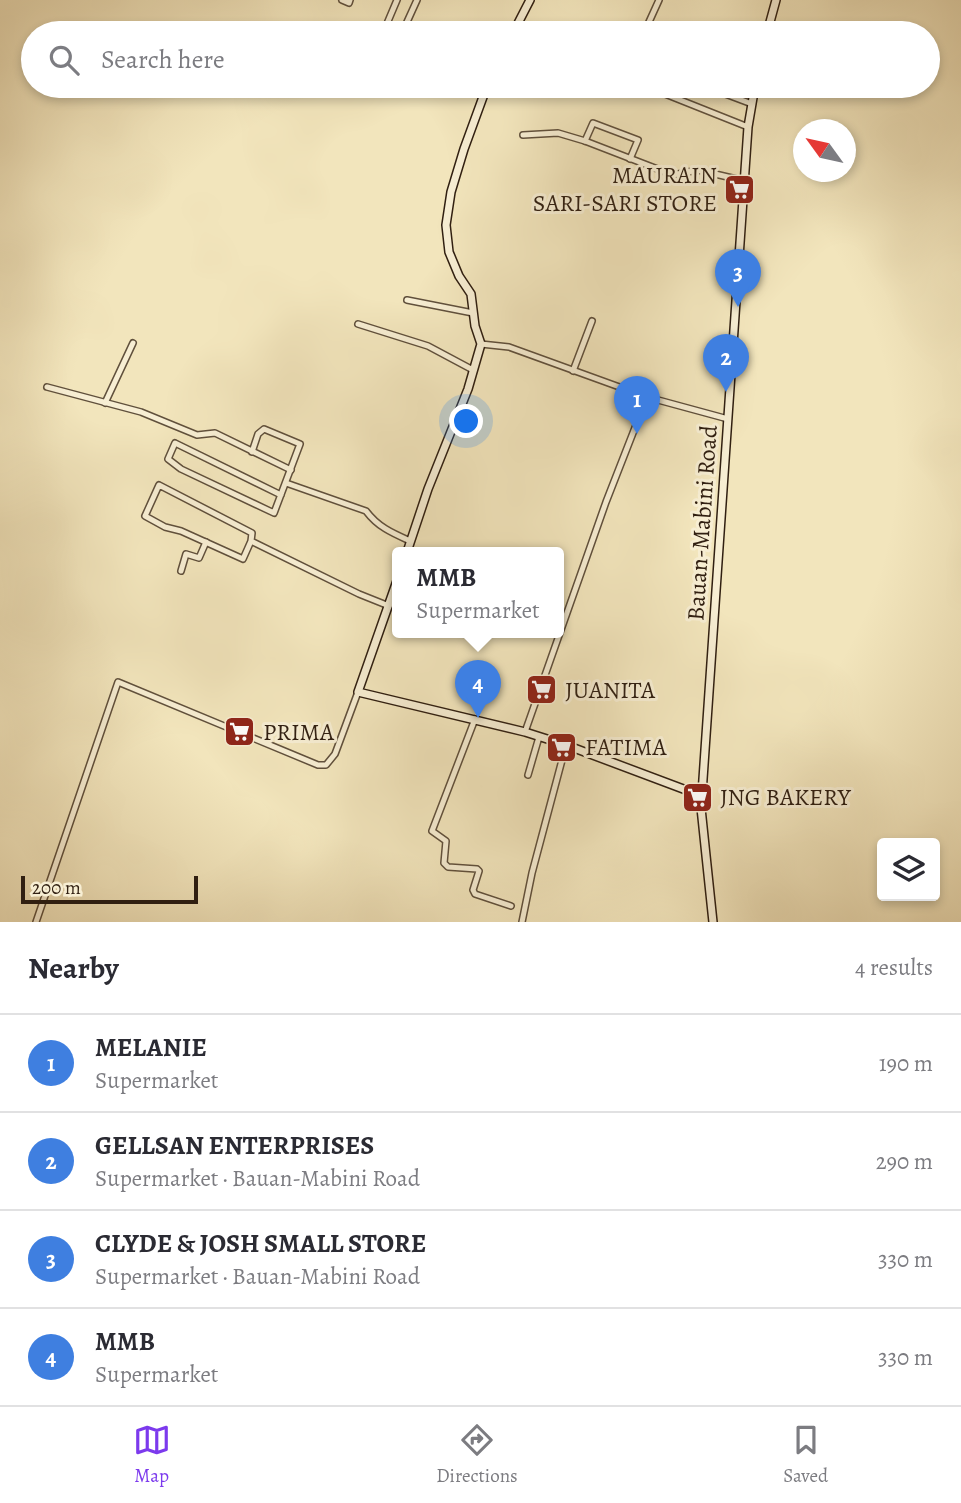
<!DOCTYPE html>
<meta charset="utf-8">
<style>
body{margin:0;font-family:Alegreya,serif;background:#f7f7f7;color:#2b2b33}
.controls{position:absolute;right:21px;bottom:21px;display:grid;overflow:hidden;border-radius:7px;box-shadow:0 4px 10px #0003}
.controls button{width:63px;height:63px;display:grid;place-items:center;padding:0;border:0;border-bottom:2px solid #e1e1e2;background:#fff;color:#2b2b33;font:35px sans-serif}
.compass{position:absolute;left:793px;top:119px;width:63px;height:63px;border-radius:50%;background:#fff;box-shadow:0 4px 10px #0003;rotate:303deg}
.scale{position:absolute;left:21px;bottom:18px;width:177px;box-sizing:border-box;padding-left:7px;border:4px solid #301f11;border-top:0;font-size:19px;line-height:24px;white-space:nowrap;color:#301f11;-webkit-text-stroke:5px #f7eed3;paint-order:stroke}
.you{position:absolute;left:467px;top:422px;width:24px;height:24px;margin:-18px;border:5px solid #fff;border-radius:50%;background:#1a73e8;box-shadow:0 0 0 10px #1a73e833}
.badge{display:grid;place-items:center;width:46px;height:46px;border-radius:50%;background:#7c3aed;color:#fff;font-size:23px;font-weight:700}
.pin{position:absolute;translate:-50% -58px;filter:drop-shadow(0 2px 4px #0008)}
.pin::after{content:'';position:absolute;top:37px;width:24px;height:21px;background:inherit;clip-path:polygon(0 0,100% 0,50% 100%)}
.popup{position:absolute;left:392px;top:547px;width:172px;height:91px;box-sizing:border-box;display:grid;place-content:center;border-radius:7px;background:#fff;filter:drop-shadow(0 2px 5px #0005);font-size:23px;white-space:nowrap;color:#7c7c81}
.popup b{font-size:26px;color:#2b2b33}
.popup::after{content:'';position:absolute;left:50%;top:100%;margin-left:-14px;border:14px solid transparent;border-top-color:#fff}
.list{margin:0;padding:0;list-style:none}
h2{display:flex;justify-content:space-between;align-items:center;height:91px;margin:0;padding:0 28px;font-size:30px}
h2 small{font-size:23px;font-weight:400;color:#7c7c81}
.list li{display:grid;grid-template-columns:46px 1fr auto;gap:21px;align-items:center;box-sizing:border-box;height:98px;padding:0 28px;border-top:2px solid #e1e1e2}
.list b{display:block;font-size:26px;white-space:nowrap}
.list p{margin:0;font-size:23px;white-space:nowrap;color:#7c7c81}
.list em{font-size:23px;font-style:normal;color:#7c7c81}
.icon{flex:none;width:38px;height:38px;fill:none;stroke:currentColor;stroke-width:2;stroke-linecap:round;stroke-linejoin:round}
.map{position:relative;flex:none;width:961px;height:922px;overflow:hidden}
.search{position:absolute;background:#fff;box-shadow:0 4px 10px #0003;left:21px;right:21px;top:21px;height:77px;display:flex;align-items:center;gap:18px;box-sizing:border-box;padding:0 24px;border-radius:38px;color:#7c7c81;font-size:26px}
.sheet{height:483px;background:#fff}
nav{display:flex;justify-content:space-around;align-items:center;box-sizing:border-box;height:98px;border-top:2px solid #e1e1e2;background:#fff;font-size:19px;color:#7c7c81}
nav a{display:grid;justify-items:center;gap:4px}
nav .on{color:#7c3aed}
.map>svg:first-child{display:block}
</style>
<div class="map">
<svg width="961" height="922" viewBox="0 0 961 922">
<rect width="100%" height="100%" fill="#f2e5bc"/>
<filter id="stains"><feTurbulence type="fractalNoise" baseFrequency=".00286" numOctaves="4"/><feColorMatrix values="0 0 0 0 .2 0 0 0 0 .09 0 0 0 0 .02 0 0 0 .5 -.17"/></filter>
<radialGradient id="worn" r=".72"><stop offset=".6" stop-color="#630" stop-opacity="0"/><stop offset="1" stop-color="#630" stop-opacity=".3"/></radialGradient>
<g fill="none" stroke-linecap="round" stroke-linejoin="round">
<defs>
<g id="street">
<path d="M 342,0 L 349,3 L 350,0"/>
<path d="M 649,22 L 659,0"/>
<path d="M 383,33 L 397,0"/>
<path d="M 402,33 L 417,0"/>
<path d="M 645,86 L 748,127"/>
<path d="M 704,86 L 752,104"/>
<path d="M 523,135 L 558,133 L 585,141 L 673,175 L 698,170 L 745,181"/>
<path d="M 585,141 L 593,123 L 638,140 L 630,159"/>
<path d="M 407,300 L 473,313"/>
<path d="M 358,324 L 428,346 L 473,370"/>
<path d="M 481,344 L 509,347 L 647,397 L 728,419"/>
<path d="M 573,371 L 592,321"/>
<path d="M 47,387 L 141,412 L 197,435 L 215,433 L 291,470"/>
<path d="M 105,403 L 133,343"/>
<path d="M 252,452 L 258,434 L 264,429 L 300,444 L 274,513 L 181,469 L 168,459 L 175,443 L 281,495"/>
<path d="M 286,483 L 366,511 C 378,527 392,533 410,541"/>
<path d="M 251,541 L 243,559 L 181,531 L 165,527 L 145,516 L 159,485 L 252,533 L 251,541 L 359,594 L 389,606"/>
<path d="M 181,571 L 186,554 L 199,558 L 206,542"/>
<path d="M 475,719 L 432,831 L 446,841 L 444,863 L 448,867 L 477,869 L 479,871 L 473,890 L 475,894 L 511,906"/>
<path d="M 525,732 L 606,502 L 647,397"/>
<path d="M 528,775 L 539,737"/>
<path d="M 36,922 L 118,682 L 318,765 L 326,765 L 335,754 L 358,692"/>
<path d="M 522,922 L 532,873 L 566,745"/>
</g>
<g id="secondary">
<path d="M 513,33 L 530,0"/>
<path d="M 767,33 L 776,0"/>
<path d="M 407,552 L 428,489 L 468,389 L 481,344 L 475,326 L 471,294 L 459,276 L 449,252 L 446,225 L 451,192 L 464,149 L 487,86"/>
<path d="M 398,578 L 358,692 L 525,732 L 566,745 L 702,796"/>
<path d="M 713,922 L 701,808 L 748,127 L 755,86"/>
</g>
</defs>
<!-- street casing -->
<use href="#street" stroke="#60503c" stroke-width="8"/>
<!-- secondary casing -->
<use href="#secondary" stroke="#301f11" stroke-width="10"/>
<!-- street -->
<use href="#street" stroke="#f7eed3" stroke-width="5"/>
<!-- secondary -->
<use href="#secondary" stroke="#f7eed3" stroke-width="7"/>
</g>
<!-- icons -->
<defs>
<symbol id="supermarket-square" viewBox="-11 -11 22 22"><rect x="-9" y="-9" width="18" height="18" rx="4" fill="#8f2418" stroke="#f7eed3"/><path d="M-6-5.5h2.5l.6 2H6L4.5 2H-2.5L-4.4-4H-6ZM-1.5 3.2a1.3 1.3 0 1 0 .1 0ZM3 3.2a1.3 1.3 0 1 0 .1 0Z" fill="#fff"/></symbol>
</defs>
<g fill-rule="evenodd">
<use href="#supermarket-square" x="722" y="172" width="35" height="35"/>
<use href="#supermarket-square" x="524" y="672" width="35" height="35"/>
<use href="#supermarket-square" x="222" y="714" width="35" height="35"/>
<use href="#supermarket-square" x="544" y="730" width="35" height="35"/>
<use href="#supermarket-square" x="680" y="780" width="35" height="35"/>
</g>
<g text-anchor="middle" stroke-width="6" stroke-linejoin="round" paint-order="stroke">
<!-- poi labels -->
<g font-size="24" fill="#301f11" stroke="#f7eed3" text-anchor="start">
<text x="717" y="183" text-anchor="end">MAURAIN<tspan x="717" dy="28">SARI-SARI STORE</tspan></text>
<text x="565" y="698">JUANITA</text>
<text x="263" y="740">PRIMA</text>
<text x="585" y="755">FATIMA</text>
<text x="720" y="805">JNG BAKERY</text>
</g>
<!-- street labels -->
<g font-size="24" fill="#301f11" stroke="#f7eed3">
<text transform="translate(702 523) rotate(-86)" y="8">Bauan-Mabini Road</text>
</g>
</g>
<rect width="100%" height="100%" filter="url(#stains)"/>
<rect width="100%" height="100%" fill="url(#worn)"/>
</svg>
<div class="controls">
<button><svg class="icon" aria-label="layers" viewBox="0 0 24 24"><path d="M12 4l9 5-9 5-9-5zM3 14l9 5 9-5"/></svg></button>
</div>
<svg class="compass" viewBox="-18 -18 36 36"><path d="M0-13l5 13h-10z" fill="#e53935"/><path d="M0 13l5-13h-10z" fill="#7c7c81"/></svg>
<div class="scale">200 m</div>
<div class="you"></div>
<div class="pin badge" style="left:637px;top:434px;background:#3f7fe0">1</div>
<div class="pin badge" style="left:726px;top:392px;background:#3f7fe0">2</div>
<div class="pin badge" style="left:738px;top:307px;background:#3f7fe0">3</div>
<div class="pin badge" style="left:478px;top:718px;background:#3f7fe0">4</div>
<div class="popup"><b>MMB</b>Supermarket</div>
<div class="search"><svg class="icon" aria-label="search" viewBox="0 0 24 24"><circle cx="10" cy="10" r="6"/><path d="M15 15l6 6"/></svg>Search here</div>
</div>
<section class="sheet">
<h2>Nearby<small>4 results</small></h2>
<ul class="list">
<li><span class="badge" style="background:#3f7fe0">1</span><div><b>MELANIE</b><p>Supermarket</p></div><em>190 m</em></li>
<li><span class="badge" style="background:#3f7fe0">2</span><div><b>GELLSAN ENTERPRISES</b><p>Supermarket · Bauan-Mabini Road</p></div><em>290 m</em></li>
<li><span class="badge" style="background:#3f7fe0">3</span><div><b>CLYDE &amp; JOSH SMALL STORE</b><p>Supermarket · Bauan-Mabini Road</p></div><em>330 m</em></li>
<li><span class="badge" style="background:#3f7fe0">4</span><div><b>MMB</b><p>Supermarket</p></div><em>330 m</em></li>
</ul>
</section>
<nav>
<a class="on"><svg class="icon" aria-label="map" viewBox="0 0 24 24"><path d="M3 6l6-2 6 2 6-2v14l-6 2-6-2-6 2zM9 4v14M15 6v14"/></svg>Map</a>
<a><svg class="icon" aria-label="directions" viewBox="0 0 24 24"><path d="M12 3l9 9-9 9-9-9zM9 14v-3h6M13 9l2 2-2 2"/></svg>Directions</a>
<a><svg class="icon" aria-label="saved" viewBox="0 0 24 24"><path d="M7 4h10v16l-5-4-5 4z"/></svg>Saved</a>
</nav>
